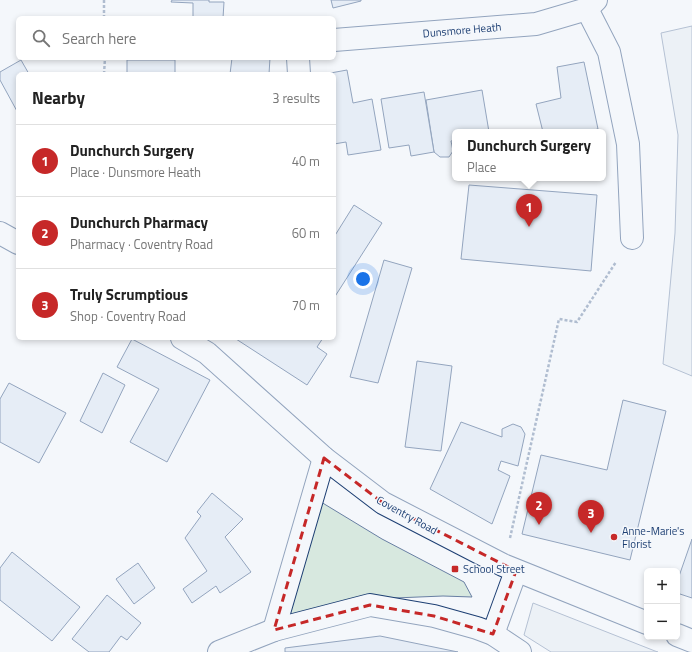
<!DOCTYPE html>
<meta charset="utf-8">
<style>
body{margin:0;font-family:"Titillium Web",sans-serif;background:#f6f6f6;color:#222}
.controls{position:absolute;right:12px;bottom:12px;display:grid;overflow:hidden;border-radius:6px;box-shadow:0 2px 6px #0003}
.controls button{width:36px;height:36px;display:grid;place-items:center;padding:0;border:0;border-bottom:1px solid #e0e0e0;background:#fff;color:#222;font:20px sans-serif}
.you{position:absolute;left:363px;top:279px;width:14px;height:14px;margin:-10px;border:3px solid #fff;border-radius:50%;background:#1a73e8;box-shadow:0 0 0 6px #1a73e833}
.badge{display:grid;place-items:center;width:26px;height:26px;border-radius:50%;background:#c62828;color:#fff;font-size:13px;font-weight:700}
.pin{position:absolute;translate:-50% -33px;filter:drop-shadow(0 1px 2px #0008)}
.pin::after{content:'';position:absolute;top:21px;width:14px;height:12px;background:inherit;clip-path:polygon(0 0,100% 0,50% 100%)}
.popup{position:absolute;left:452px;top:129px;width:154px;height:52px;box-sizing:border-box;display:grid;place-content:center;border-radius:6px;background:#fff;filter:drop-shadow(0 1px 3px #0005);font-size:13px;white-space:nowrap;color:#767676}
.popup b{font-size:15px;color:#222}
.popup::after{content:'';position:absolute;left:50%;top:100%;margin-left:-8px;border:8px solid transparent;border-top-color:#fff}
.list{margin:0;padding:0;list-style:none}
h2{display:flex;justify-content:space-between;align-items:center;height:52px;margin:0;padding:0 16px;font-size:17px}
h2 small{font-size:13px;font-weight:400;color:#767676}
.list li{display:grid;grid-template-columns:26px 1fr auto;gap:12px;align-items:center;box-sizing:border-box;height:72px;padding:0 16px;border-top:1px solid #e0e0e0}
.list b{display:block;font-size:15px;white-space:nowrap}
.list p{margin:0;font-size:13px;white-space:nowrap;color:#767676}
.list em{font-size:13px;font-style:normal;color:#767676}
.icon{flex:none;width:22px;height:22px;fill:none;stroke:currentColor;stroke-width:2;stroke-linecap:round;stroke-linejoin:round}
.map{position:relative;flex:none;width:692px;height:652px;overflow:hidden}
.search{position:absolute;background:#fff;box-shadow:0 2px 6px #0003;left:16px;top:16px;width:320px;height:44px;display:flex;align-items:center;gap:10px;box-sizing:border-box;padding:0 14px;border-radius:6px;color:#767676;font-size:15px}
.panel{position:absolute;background:#fff;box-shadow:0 2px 6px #0003;left:16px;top:72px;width:320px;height:268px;border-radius:6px}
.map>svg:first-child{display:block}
</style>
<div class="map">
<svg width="692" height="652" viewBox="0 0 692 652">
<rect width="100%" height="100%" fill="#f4f7fb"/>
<!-- green -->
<path fill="#d7e8df" stroke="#687fa3" d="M 321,502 L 382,539 L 464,582 L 472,597 L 443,596 L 370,599 L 283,620 Z"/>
<!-- parking -->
<g fill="#e3e8f0" stroke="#687fa3">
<path d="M 692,26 L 692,376 L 663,364 L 675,233 L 678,135 L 661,33 Z"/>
<path d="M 533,603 L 655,651 L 658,652 L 551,652 L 524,635 Z"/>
</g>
<!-- building -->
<g fill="#d5e0f0" stroke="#1d3f73">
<path d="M 172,0 L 209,0 L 209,2 L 224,2 L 223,18 L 193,18 L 193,3 L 171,2 Z"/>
<path d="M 331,0 L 361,0 L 361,1 L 333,8 Z"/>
<path d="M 232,58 L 270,58 L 269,74 L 230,74 Z"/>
<path d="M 21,60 L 29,74 L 18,74 L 18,113 L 0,80 L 0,72 Z"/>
<rect x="127" y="60" width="48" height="14"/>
<path d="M 584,62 L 598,129 L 584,132 L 543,132 L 536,104 L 561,98 L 557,67 Z"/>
<path d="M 347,70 L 353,103 L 372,99 L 381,150 L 348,155 L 346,142 L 334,144 L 334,74 L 325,74 Z"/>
<path d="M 482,90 L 489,132 L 455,132 L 455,140 L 451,141 L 453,151 L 449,157 L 440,157 L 434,152 L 426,100 Z"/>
<path d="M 424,92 L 434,152 L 411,156 L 409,145 L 389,148 L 381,99 Z"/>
<path d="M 469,185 L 597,195 L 591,271 L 461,259 Z"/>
<path d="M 354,205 L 382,223 L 334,298 L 334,237 Z"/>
<path d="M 384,260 L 412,268 L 378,383 L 350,377 Z"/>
<path d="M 236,338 L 323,338 L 317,347 L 327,354 L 307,385 L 236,339 Z"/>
<path d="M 132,339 L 210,380 L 167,462 L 130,442 L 159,389 L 117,367 Z"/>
<path d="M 417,361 L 452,366 L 441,451 L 405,447 Z"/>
<path d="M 103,373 L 125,385 L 102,433 L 80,421 Z"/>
<path d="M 9,383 L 66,413 L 39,463 L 0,442 L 0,399 Z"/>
<path d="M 623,400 L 666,411 L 630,560 L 522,534 L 541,455 L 607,470 Z"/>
<path d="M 461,422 L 502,437 L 502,429 L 513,424 L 521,427 L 525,434 L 518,466 L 501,461 L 498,470 L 510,476 L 492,524 L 430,489 Z"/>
<path d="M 212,493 L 243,519 L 225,537 L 251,572 L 220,593 L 216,586 L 192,603 L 183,589 L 207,571 L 185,538 L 201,516 L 197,512 Z"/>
<path d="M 692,539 L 692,598 L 677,593 L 677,582 Z"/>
<path d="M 12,552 L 80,607 L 52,641 L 0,600 L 0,568 Z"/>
<path d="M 138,563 L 155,588 L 134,604 L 116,579 Z"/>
<path d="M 107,595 L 141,623 L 127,640 L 121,636 L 109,652 L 89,652 L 72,639 Z"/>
<path d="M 380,636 L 458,652 L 285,652 L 285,648 Z"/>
</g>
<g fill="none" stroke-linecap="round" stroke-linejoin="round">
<defs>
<g id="minor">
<path d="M 596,0 L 587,9 L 609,52 L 628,144 L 632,238"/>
<path d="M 334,40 L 536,24 L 587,9"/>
<path d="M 298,58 L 299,74"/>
<path d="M 274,630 L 324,458"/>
<path d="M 493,634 L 516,571"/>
<path d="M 219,652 L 274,630 L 370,605 L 434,616 L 477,628 L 493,634 L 520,652"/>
</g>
<g id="major">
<path d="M 0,233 L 18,243"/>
<path d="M 182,338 L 207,353 L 324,458 L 383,503 L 503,565 L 647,623"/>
<path d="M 677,635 L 692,641"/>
</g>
</defs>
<!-- minor casing -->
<use href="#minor" stroke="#1d3f73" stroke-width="24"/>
<!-- major casing -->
<use href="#major" stroke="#1d3f73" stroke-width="24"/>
<!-- path -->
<g stroke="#5e769c" stroke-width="2.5" stroke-dasharray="3 2" stroke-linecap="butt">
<path d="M 104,0 L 104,18"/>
<path d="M 104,74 L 105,58"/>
<path d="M 510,538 L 559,319 L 577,322 L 616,262"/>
</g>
<!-- minor -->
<use href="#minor" stroke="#f4f7fb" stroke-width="22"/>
<!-- major -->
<use href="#major" stroke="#f4f7fb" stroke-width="22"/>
</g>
<!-- marked area -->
<path d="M0 0H692V652H0ZM 324,458 L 383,503 L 516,571 L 493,634 L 434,616 L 370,605 L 274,630 Z" fill="#f4f7fb" fill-opacity=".55" fill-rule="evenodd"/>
<path fill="none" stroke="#c62828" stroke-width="3" stroke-dasharray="8 5" stroke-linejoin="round" d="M 324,458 L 383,503 L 516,571 L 493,634 L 434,616 L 370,605 L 274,630 Z"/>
<!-- markers -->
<g fill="#c62828" stroke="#f4f7fb" stroke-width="1.5">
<circle cx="614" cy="537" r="4"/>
<rect x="451" y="565" width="8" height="8" rx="2"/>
</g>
<g text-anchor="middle" stroke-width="3" stroke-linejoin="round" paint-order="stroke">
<!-- street labels -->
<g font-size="11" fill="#1d3f73" stroke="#f4f7fb">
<text transform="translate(462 30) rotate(-5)" y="4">Dunsmore Heath</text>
<text transform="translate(407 515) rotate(29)" y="4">Coventry Road</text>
</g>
<!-- poi labels -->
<g font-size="11" fill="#1d3f73" stroke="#f4f7fb" text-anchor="start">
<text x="622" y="535">Anne-Marie's<tspan x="622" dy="13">Florist</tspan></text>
<text x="463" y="573">School Street</text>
</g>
</g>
</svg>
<div class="controls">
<button>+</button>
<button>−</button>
</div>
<div class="you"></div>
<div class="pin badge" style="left:529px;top:227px">1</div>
<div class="popup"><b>Dunchurch Surgery</b>Place</div>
<div class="pin badge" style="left:539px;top:525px">2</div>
<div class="pin badge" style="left:591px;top:533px">3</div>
<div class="search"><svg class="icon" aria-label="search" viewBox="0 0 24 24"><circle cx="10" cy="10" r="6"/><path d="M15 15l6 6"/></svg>Search here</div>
<section class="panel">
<h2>Nearby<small>3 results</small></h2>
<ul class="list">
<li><span class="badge">1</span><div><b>Dunchurch Surgery</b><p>Place · Dunsmore Heath</p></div><em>40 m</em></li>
<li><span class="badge">2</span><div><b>Dunchurch Pharmacy</b><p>Pharmacy · Coventry Road</p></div><em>60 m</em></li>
<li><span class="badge">3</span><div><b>Truly Scrumptious</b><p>Shop · Coventry Road</p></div><em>70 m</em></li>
</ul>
</section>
</div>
